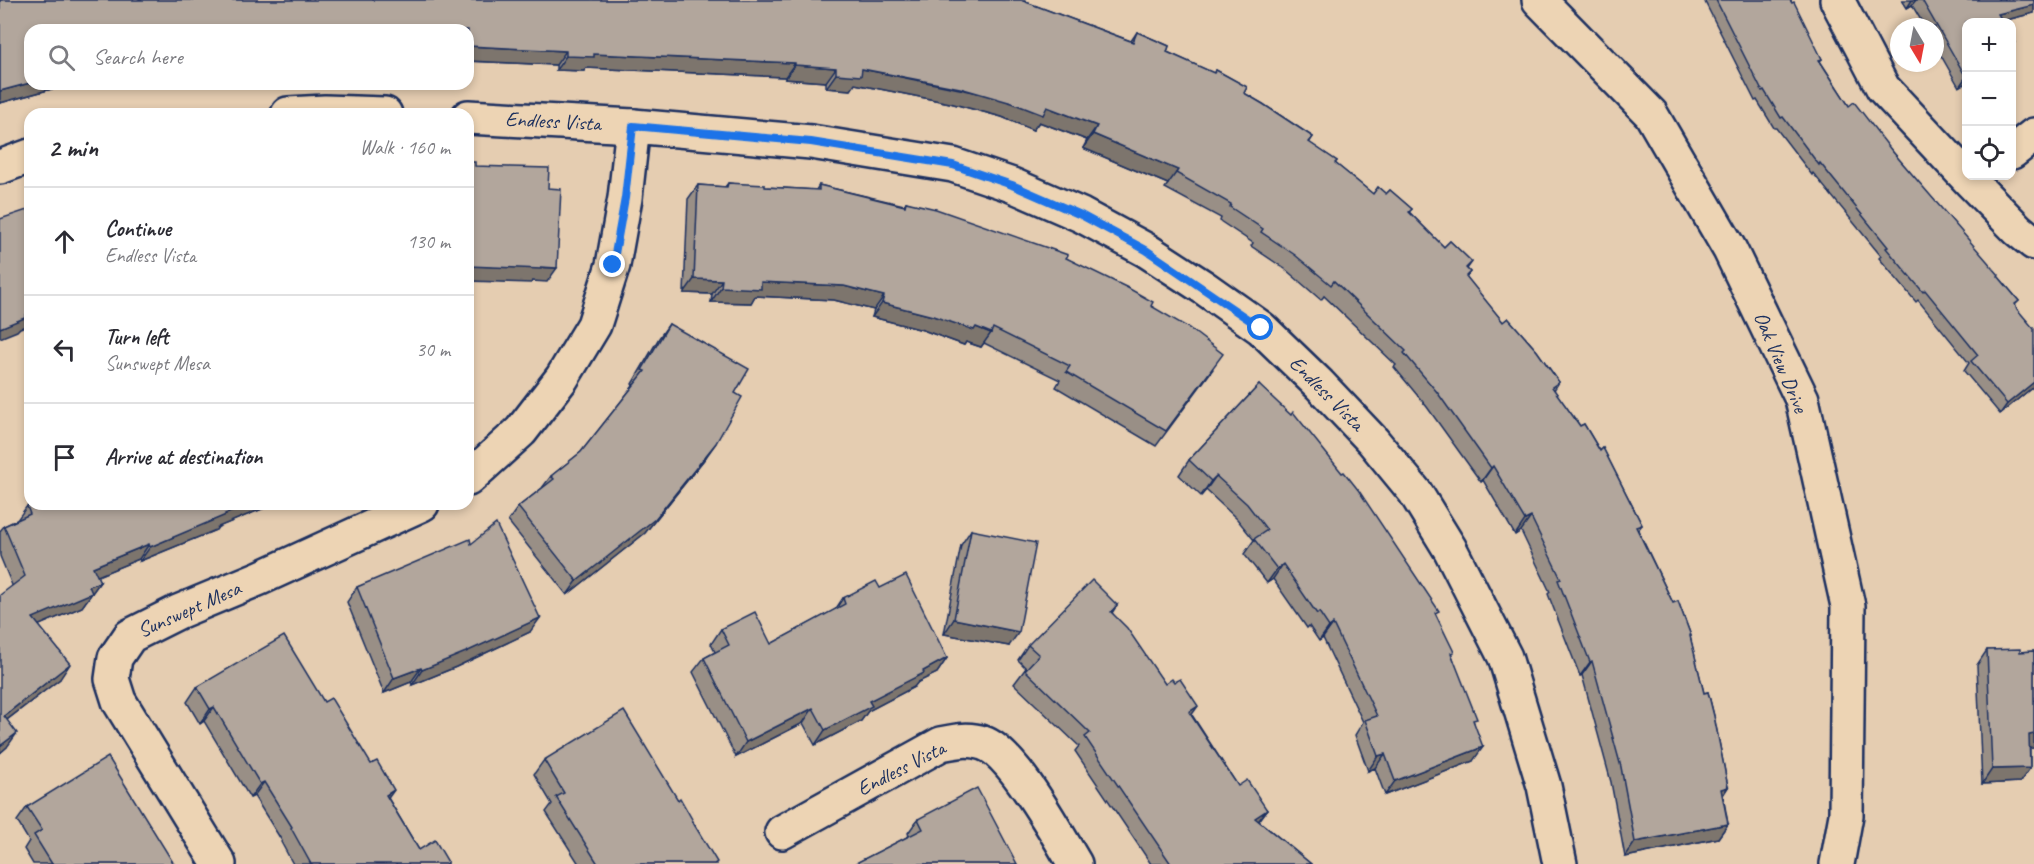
<!DOCTYPE html>
<meta charset="utf-8">
<style>
body{margin:0;font-family:Caveat,sans-serif;background:#f7f7f7;color:#2b2b33}
.controls{position:absolute;right:18px;top:18px;display:grid;overflow:hidden;border-radius:12px;box-shadow:0 3px 9px #0003}
.controls button{width:54px;height:54px;display:grid;place-items:center;padding:0;border:0;border-bottom:2px solid #e1e1e2;background:#fff;color:#2b2b33;font:30px sans-serif}
.compass{position:absolute;left:1890px;top:18px;width:54px;height:54px;border-radius:50%;background:#fff;box-shadow:0 3px 9px #0003;rotate:170deg}
.stop{position:absolute;width:18px;height:18px;margin:-14px;border:4px solid #1a73e8;border-radius:50%;background:#fff}
.stop.end{background:#1a73e8;border-color:#fff;box-shadow:0 2px 6px #0008}
.list{margin:0;padding:0;list-style:none}
h2{display:flex;justify-content:space-between;align-items:center;height:78px;margin:0;padding:0 24px;font-size:26px}
h2 small{font-size:20px;font-weight:400;color:#7c7c81}
.list li{display:grid;grid-template-columns:39px 1fr auto;gap:18px;align-items:center;box-sizing:border-box;height:108px;padding:0 24px;border-top:2px solid #e1e1e2}
.list b{display:block;font-size:22px;white-space:nowrap}
.list p{margin:0;font-size:20px;white-space:nowrap;color:#7c7c81}
.list em{font-size:20px;font-style:normal;color:#7c7c81}
.icon{flex:none;width:33px;height:33px;fill:none;stroke:currentColor;stroke-width:2;stroke-linecap:round;stroke-linejoin:round}
.map{position:relative;flex:none;width:2034px;height:864px;overflow:hidden}
.search{position:absolute;background:#fff;box-shadow:0 3px 9px #0003;left:24px;top:24px;width:450px;height:66px;display:flex;align-items:center;gap:15px;box-sizing:border-box;padding:0 21px;border-radius:18px;color:#7c7c81;font-size:22px}
.panel{position:absolute;background:#fff;box-shadow:0 3px 9px #0003;left:24px;top:108px;width:450px;height:402px;border-radius:18px}
.map>svg:first-child{display:block}
</style>
<div class="map">
<svg width="2034" height="864" viewBox="0 0 2034 864">
<rect width="100%" height="100%" fill="#e5cdb1"/>
<filter id="ink" filterUnits="userSpaceOnUse"><feTurbulence type="fractalNoise" baseFrequency=".0167" numOctaves="2"/><feDisplacementMap in="SourceGraphic" scale="12" xChannelSelector="R" yChannelSelector="G"/><feConvolveMatrix kernelMatrix="1 2 1 2 8 2 1 2 1" color-interpolation-filters="sRGB"/></filter>
<g filter="url(#ink)">
<g fill="none" stroke-linecap="round" stroke-linejoin="round">
<defs>
<g id="minor">
<path d="M 1837,0 L 1883,88 L 1971,182 L 2018,230 L 2034,243"/>
<path d="M 288,114 L 325,112 L 385,114"/>
<path d="M 468,117 L 633,126 L 811,142 L 953,165 L 1012,185 L 1081,215 L 1146,250 L 1203,287 L 1261,328 L 1319,384 L 1373,441 L 1415,492 L 1450,549 L 1505,657 L 1544,786 L 1560,864"/>
<path d="M 2012,152 L 2034,135"/>
<path d="M 0,167 L 30,156"/>
<path d="M 468,479 L 521,431 L 562,378 L 594,325 L 613,265 L 625,198 L 633,126"/>
<path d="M 782,832 L 941,744 C 956,741 968,738 983,743 C 1013,752 1058,836 1075,864"/>
<path d="M 219,864 L 119,701 L 112,679 L 115,658 L 130,636 L 178,612 L 260,578 L 422,504"/>
</g>
<path id="tertiary" d="M 1539,0 L 1651,114 L 1730,250 L 1802,399 L 1848,606 L 1846,815 L 1837,864"/>
</defs>
<!-- minor casing -->
<use href="#minor" stroke="#1b2f5e" stroke-width="38"/>
<!-- tertiary casing -->
<use href="#tertiary" stroke="#1b2f5e" stroke-width="38"/>
<!-- minor -->
<use href="#minor" stroke="#edd4b4" stroke-width="33"/>
<!-- tertiary -->
<use href="#tertiary" stroke="#edd4b4" stroke-width="33"/>
</g>
<!-- wall -->
<g fill="#998f86" stroke="#1b2f5e" stroke-width="1.5">
<path d="M 0,0 L 1024,0 L 1023,1 L 1131,41 L 1137,32 L 1169,46 L 1167,52 L 1213,73 L 1216,70 L 1247,87 L 1244,93 L 1263,104 L 1313,137 L 1309,143 L 1337,161 L 1335,163 L 1373,194 L 1378,187 L 1386,194 L 1390,190 L 1412,209 L 1409,212 L 1444,247 L 1450,241 L 1472,262 L 1467,269 L 1470,272 L 1466,277 L 1503,322 L 1508,318 L 1537,351 L 1559,382 L 1554,390 L 1580,426 L 1584,424 L 1600,451 L 1603,448 L 1642,525 L 1638,530 L 1673,603 L 1678,601 L 1691,636 L 1690,637 L 1704,693 L 1708,692 L 1714,716 L 1728,787 L 1723,795 L 1728,824 L 1718,838 L 1625,857 L 1611,782 L 1582,675 L 1580,676 L 1548,594 L 1550,592 L 1521,531 L 1515,535 L 1483,480 L 1481,482 L 1427,407 L 1394,367 L 1396,365 L 1324,296 L 1321,300 L 1285,269 L 1251,246 L 1253,243 L 1220,221 L 1221,218 L 1165,188 L 1168,184 L 1083,148 L 1087,140 L 1039,122 L 1033,130 L 1002,117 L 950,103 L 855,84 L 851,90 L 826,88 L 826,82 L 785,79 L 785,77 L 586,68 L 584,71 L 556,70 L 556,65 L 468,61 L 468,30 L 30,30 L 30,84 L 70,84 L 0,103 Z"/>
<path d="M 1704,0 L 1790,0 L 1822,59 L 1820,61 L 1849,106 L 1892,151 L 2019,301 L 2015,305 L 2034,386 L 2000,414 L 1964,371 L 1969,363 L 1918,300 L 1916,302 L 1879,258 L 1881,256 L 1813,173 L 1812,175 L 1776,128 L 1774,128 L 1757,100 L 1755,101 Z"/>
<path d="M 1902,0 L 2034,0 L 2034,13 L 2003,21 L 1966,83 L 1959,87 L 1935,45 L 1935,27 L 1925,27 L 1912,5 L 1907,8 Z"/>
<path d="M 728,183 L 765,187 L 816,190 L 819,185 L 904,205 L 906,202 L 1066,258 L 1151,306 L 1213,369 L 1156,446 L 1056,387 L 1060,380 L 984,343 L 981,347 L 966,342 L 964,345 L 923,330 L 872,317 L 874,310 L 834,300 L 755,296 L 751,303 L 711,302 L 712,294 L 684,293 L 688,199 L 698,185 L 725,187 Z"/>
<path d="M 669,324 L 735,393 L 706,457 L 645,533 L 567,595 L 508,521 L 518,507 L 542,488 L 551,476 L 581,452 L 634,385 L 632,384 L 659,338 Z"/>
<path d="M 1259,385 L 1436,615 L 1452,655 L 1474,723 L 1473,761 L 1385,795 L 1375,768 L 1368,771 L 1355,735 L 1363,722 L 1323,638 L 1319,641 L 1309,626 L 1307,628 L 1273,579 L 1267,583 L 1244,554 L 1254,540 L 1237,519 L 1206,490 L 1201,496 L 1179,475 L 1189,460 Z"/>
<path d="M 31,504 L 274,504 L 218,527 L 216,530 L 140,561 L 139,559 L 97,576 L 100,582 L 82,607 L 39,625 L 60,679 L 7,720 L 7,747 L 0,753 L 12,585 L 0,556 L 0,531 L 4,526 L 17,520 L 27,506 Z"/>
<path d="M 971,530 L 1009,646 L 944,634 L 961,545 Z"/>
<path d="M 471,544 L 530,632 L 456,667 L 412,685 L 411,682 L 384,693 L 347,602 L 357,587 Z"/>
<path d="M 880,588 L 947,658 L 937,673 L 918,682 L 914,687 L 868,711 L 861,721 L 815,745 L 803,723 L 736,757 L 693,672 L 704,658 L 715,652 L 711,644 L 721,629 L 771,644 L 835,610 L 843,598 Z"/>
<path d="M 1117,605 L 1112,613 L 1165,684 L 1192,715 L 1238,786 L 1267,810 L 1259,821 L 1311,864 L 1151,864 L 1075,751 L 1079,746 L 1014,684 L 1026,668 L 1018,660 L 1028,645 Z"/>
<path d="M 1987,650 L 2020,652 L 2034,651 L 2034,748 L 2030,748 L 2030,768 L 2020,782 L 1982,784 L 1977,665 Z"/>
<path d="M 197,687 L 324,702 L 388,798 L 419,850 L 448,862 L 447,864 L 293,864 L 281,842 L 282,841 L 254,796 L 250,798 L 204,721 L 200,724 L 187,702 Z"/>
<path d="M 544,760 L 678,800 L 693,822 L 716,864 L 579,864 L 546,812 L 552,804 L 534,774 Z"/>
<path d="M 27,807 L 174,864 L 33,864 L 24,849 L 29,841 L 17,821 Z"/>
<path d="M 918,819 L 1017,864 L 855,864 L 909,836 L 908,833 Z"/>
</g>
<!-- shaded-wall -->
<g fill="#7d746d" stroke="#1b2f5e" stroke-width="1.5">
<path d="M 1912,0 L 1916,0 L 1912,5 L 1907,8 Z"/>
<path d="M 2034,5 L 2034,13 L 1998,22 L 1998,14 Z"/>
<path d="M 468,46 L 566,51 L 556,65 L 468,61 Z"/>
<path d="M 594,54 L 795,63 L 785,77 L 586,68 L 584,71 L 556,70 L 566,56 Z"/>
<path d="M 795,65 L 836,68 L 826,82 L 785,79 Z"/>
<path d="M 862,69 L 1047,107 L 1097,126 L 1087,140 L 1039,122 L 1033,130 L 1002,117 L 950,103 L 855,84 L 851,90 L 826,88 L 836,74 Z"/>
<path d="M 1966,77 L 1966,83 L 1959,87 Z"/>
<path d="M 30,83 L 30,84 L 70,84 L 0,103 L 0,91 Z"/>
<path d="M 1093,134 L 1178,170 L 1168,184 L 1083,148 Z"/>
<path d="M 468,266 L 557,268 L 547,282 L 532,281 L 531,283 L 468,281 Z"/>
<path d="M 694,279 L 722,280 L 712,294 L 684,293 Z"/>
<path d="M 761,282 L 844,286 L 884,296 L 874,310 L 834,300 L 755,296 L 751,303 L 711,302 L 721,287 Z"/>
<path d="M 882,303 L 976,327 L 991,333 L 981,347 L 966,342 L 964,345 L 923,330 L 872,317 Z"/>
<path d="M 30,314 L 30,325 L 20,328 L 17,331 L 0,338 L 0,328 Z"/>
<path d="M 2034,382 L 2034,386 L 2000,414 L 2007,404 Z"/>
<path d="M 716,443 L 706,457 L 645,533 L 567,595 L 577,581 Z"/>
<path d="M 1493,466 L 1483,480 L 1481,482 L 1491,468 Z"/>
<path d="M 1216,476 L 1206,490 L 1201,496 L 1211,481 Z"/>
<path d="M 249,504 L 274,504 L 218,527 L 216,530 L 140,561 L 150,547 Z"/>
<path d="M 1531,517 L 1521,531 L 1515,535 L 1525,520 Z"/>
<path d="M 149,544 L 139,559 L 83,582 L 93,567 Z"/>
<path d="M 1283,564 L 1273,579 L 1267,583 L 1277,569 Z"/>
<path d="M 100,582 L 82,607 L 23,632 L 33,618 L 89,586 Z"/>
<path d="M 540,618 L 530,632 L 456,667 L 412,685 L 422,670 Z"/>
<path d="M 954,619 L 1019,632 L 1009,646 L 944,634 Z"/>
<path d="M 1333,624 L 1323,638 L 1319,641 L 1329,627 Z"/>
<path d="M 947,658 L 937,673 L 918,682 L 914,687 L 868,711 L 861,721 L 815,745 L 825,730 L 869,701 L 923,671 Z"/>
<path d="M 1592,661 L 1582,675 L 1580,676 L 1590,662 Z"/>
<path d="M 70,664 L 60,679 L 0,725 L 4,716 Z"/>
<path d="M 421,668 L 411,682 L 384,693 L 394,678 Z"/>
<path d="M 1198,706 L 1188,720 L 1189,712 Z"/>
<path d="M 214,707 L 204,721 L 200,724 L 210,709 Z"/>
<path d="M 813,708 L 803,723 L 736,757 L 746,742 Z"/>
<path d="M 17,733 L 7,747 L 0,753 L 0,746 Z"/>
<path d="M 2034,734 L 2034,748 L 2019,749 L 2029,735 Z"/>
<path d="M 1483,747 L 1473,761 L 1385,795 L 1395,781 Z"/>
<path d="M 1385,754 L 1375,768 L 1368,771 L 1378,756 Z"/>
<path d="M 2030,768 L 2020,782 L 1982,784 L 1992,769 Z"/>
<path d="M 264,782 L 254,796 L 250,798 L 260,784 Z"/>
<path d="M 1728,787 L 1718,802 L 1721,789 Z"/>
<path d="M 394,790 L 384,804 L 386,795 Z"/>
<path d="M 1267,810 L 1256,824 L 1255,818 Z"/>
<path d="M 1728,824 L 1718,838 L 1625,857 L 1635,842 Z"/>
</g>
<!-- building -->
<g fill="#b2a69c" stroke="#1b2f5e" stroke-width="1.5">
<path d="M 0,0 L 1024,0 L 1023,1 L 1133,42 L 1137,32 L 1169,46 L 1167,52 L 1214,73 L 1216,70 L 1247,87 L 1244,93 L 1263,104 L 1313,137 L 1309,142 L 1337,161 L 1335,163 L 1373,194 L 1378,187 L 1386,194 L 1390,190 L 1412,209 L 1409,212 L 1444,247 L 1450,241 L 1472,262 L 1466,268 L 1470,272 L 1466,276 L 1503,322 L 1508,318 L 1537,351 L 1559,382 L 1552,387 L 1580,426 L 1584,424 L 1600,451 L 1603,448 L 1642,525 L 1636,527 L 1673,603 L 1678,601 L 1691,636 L 1690,636 L 1704,693 L 1708,692 L 1714,716 L 1728,787 L 1721,789 L 1728,824 L 1635,842 L 1621,767 L 1592,661 L 1590,662 L 1558,580 L 1561,579 L 1531,517 L 1525,520 L 1493,466 L 1491,468 L 1437,392 L 1404,353 L 1406,351 L 1334,281 L 1331,285 L 1295,255 L 1261,232 L 1263,229 L 1230,207 L 1231,204 L 1176,173 L 1178,170 L 1093,134 L 1097,126 L 1047,107 L 1043,115 L 1012,103 L 960,88 L 862,69 L 861,76 L 836,74 L 836,68 L 795,65 L 795,63 L 594,54 L 594,57 L 566,56 L 566,51 L 468,46 L 468,30 L 30,30 L 30,83 L 0,91 Z"/>
<path d="M 1716,0 L 1790,0 L 1792,3 L 1794,2 L 1822,59 L 1819,60 L 1849,106 L 1854,102 L 1892,151 L 1999,275 L 1998,276 L 2019,301 L 2015,304 L 2017,309 L 2034,329 L 2034,382 L 2007,404 L 1971,361 L 1978,355 L 1925,290 L 1923,292 L 1886,248 L 1888,247 L 1820,163 L 1819,165 L 1783,117 L 1781,118 L 1764,90 L 1762,91 Z"/>
<path d="M 1922,0 L 2034,0 L 2034,5 L 1998,14 L 2003,22 L 1966,22 L 1966,77 Z"/>
<path d="M 2012,37 L 2015,42 L 2012,44 Z"/>
<path d="M 468,162 L 475,162 L 475,166 L 549,168 L 548,188 L 561,189 L 557,268 L 541,267 L 541,269 L 468,266 Z"/>
<path d="M 728,183 L 765,185 L 765,187 L 819,190 L 819,185 L 905,206 L 906,202 L 936,209 L 1068,255 L 1066,258 L 1128,288 L 1153,302 L 1151,306 L 1189,328 L 1223,354 L 1166,431 L 1066,372 L 1070,366 L 993,328 L 991,333 L 976,327 L 974,330 L 933,316 L 882,303 L 884,296 L 844,286 L 761,282 L 761,289 L 721,287 L 722,280 L 694,279 L 698,185 L 727,187 Z"/>
<path d="M 30,209 L 30,314 L 26,315 L 27,317 L 0,328 L 0,219 Z"/>
<path d="M 669,324 L 749,369 L 735,393 L 742,397 L 716,443 L 655,519 L 577,581 L 518,507 L 554,479 L 551,476 L 581,452 L 645,371 L 642,370 Z"/>
<path d="M 1259,385 L 1291,415 L 1293,412 L 1342,473 L 1344,472 L 1359,491 L 1439,611 L 1435,613 L 1454,652 L 1451,653 L 1477,719 L 1473,720 L 1483,747 L 1395,781 L 1385,754 L 1378,756 L 1365,720 L 1377,716 L 1333,624 L 1329,627 L 1319,612 L 1317,614 L 1283,564 L 1277,569 L 1254,539 L 1267,530 L 1247,504 L 1216,476 L 1211,481 L 1189,460 Z"/>
<path d="M 31,504 L 249,504 L 225,514 L 226,515 L 150,547 L 149,544 L 93,567 L 100,582 L 89,586 L 92,593 L 33,618 L 70,664 L 4,716 L 17,733 L 0,746 L 0,595 L 25,576 L 4,526 L 30,514 L 27,506 Z"/>
<path d="M 496,524 L 540,618 L 466,652 L 422,670 L 421,668 L 394,678 L 357,587 L 470,539 L 471,544 Z"/>
<path d="M 971,530 L 1036,543 L 1019,632 L 954,619 Z"/>
<path d="M 906,575 L 947,658 L 923,671 L 924,673 L 869,701 L 872,706 L 825,730 L 813,708 L 746,742 L 704,658 L 729,645 L 721,629 L 755,612 L 771,644 L 845,604 L 843,598 L 876,581 L 880,588 Z"/>
<path d="M 1092,580 L 1117,605 L 1111,612 L 1127,628 L 1165,684 L 1172,679 L 1174,682 L 1180,679 L 1198,706 L 1189,712 L 1238,786 L 1247,780 L 1267,810 L 1255,818 L 1311,864 L 1171,864 L 1085,737 L 1090,733 L 1025,670 L 1039,655 L 1028,645 Z"/>
<path d="M 284,636 L 324,702 L 331,698 L 371,764 L 377,761 L 394,790 L 386,795 L 419,850 L 435,840 L 448,862 L 445,864 L 311,864 L 291,828 L 292,827 L 264,782 L 260,784 L 214,707 L 210,709 L 197,687 Z"/>
<path d="M 2020,649 L 2020,652 L 2034,651 L 2034,734 L 2029,735 L 2030,768 L 1992,769 L 1987,650 Z"/>
<path d="M 624,711 L 678,800 L 680,798 L 693,821 L 692,821 L 717,862 L 714,864 L 598,864 L 556,797 L 564,793 L 544,760 Z"/>
<path d="M 108,757 L 174,864 L 52,864 L 34,835 L 42,830 L 27,807 Z"/>
<path d="M 977,788 L 1017,864 L 856,864 L 856,863 L 923,829 L 918,819 Z"/>
</g>
</g>
<g fill="none" stroke-linecap="round" stroke-linejoin="round" filter="url(#ink)">
<!-- route -->
<path stroke="#1a73e8" stroke-width="8" d="M 613,265 L 625,198 L 633,126 L 811,142 L 953,165 L 1012,185 L 1081,215 L 1146,250 L 1261,328"/>
</g>
<g text-anchor="middle" stroke-width="6" stroke-linejoin="round" paint-order="stroke">
<!-- street labels -->
<g font-size="21" fill="#1b2f5e" stroke="#edd4b4">
<text transform="translate(553 121) rotate(3)" y="7">Endless Vista</text>
<text transform="translate(1781 362) rotate(67)" y="7">Oak View Drive</text>
<text transform="translate(1327 393) rotate(45)" y="7">Endless Vista</text>
<text transform="translate(189 609) rotate(-24)" y="7">Sunswept Mesa</text>
<text transform="translate(901 768) rotate(-27)" y="7">Endless Vista</text>
</g>
</g>
</svg>
<div class="controls">
<button>+</button>
<button>−</button>
<button><svg class="icon" aria-label="locate" viewBox="0 0 24 24"><circle cx="12" cy="12" r="6"/><path d="M12 2v4M12 18v4M2 12h4M18 12h4"/></svg></button>
</div>
<svg class="compass" viewBox="-18 -18 36 36"><path d="M0-13l5 13h-10z" fill="#e53935"/><path d="M0 13l5-13h-10z" fill="#7c7c81"/></svg>
<div class="stop" style="left:1261px;top:328px"></div>
<div class="stop end" style="left:613px;top:265px"></div>
<div class="search"><svg class="icon" aria-label="search" viewBox="0 0 24 24"><circle cx="10" cy="10" r="6"/><path d="M15 15l6 6"/></svg>Search here</div>
<section class="panel">
<h2>2 min<small>Walk · 160 m</small></h2>
<ul class="list">
<li><svg class="icon" aria-label="ahead" viewBox="0 0 24 24"><path d="M12 20V5M6 11l6-6 6 6"/></svg><div><b>Continue</b><p>Endless Vista</p></div><em>130 m</em></li>
<li><svg class="icon" aria-label="left" viewBox="0 0 24 24"><path d="M17 20v-9H6M10 6l-5 5 5 5"/></svg><div><b>Turn left</b><p>Sunswept Mesa</p></div><em>30 m</em></li>
<li><svg class="icon" aria-label="arrive" viewBox="0 0 24 24"><path d="M6 21V4h12l-3 4 3 4H6"/></svg><div><b>Arrive at destination</b></div></li>
</ul>
</section>
</div>
